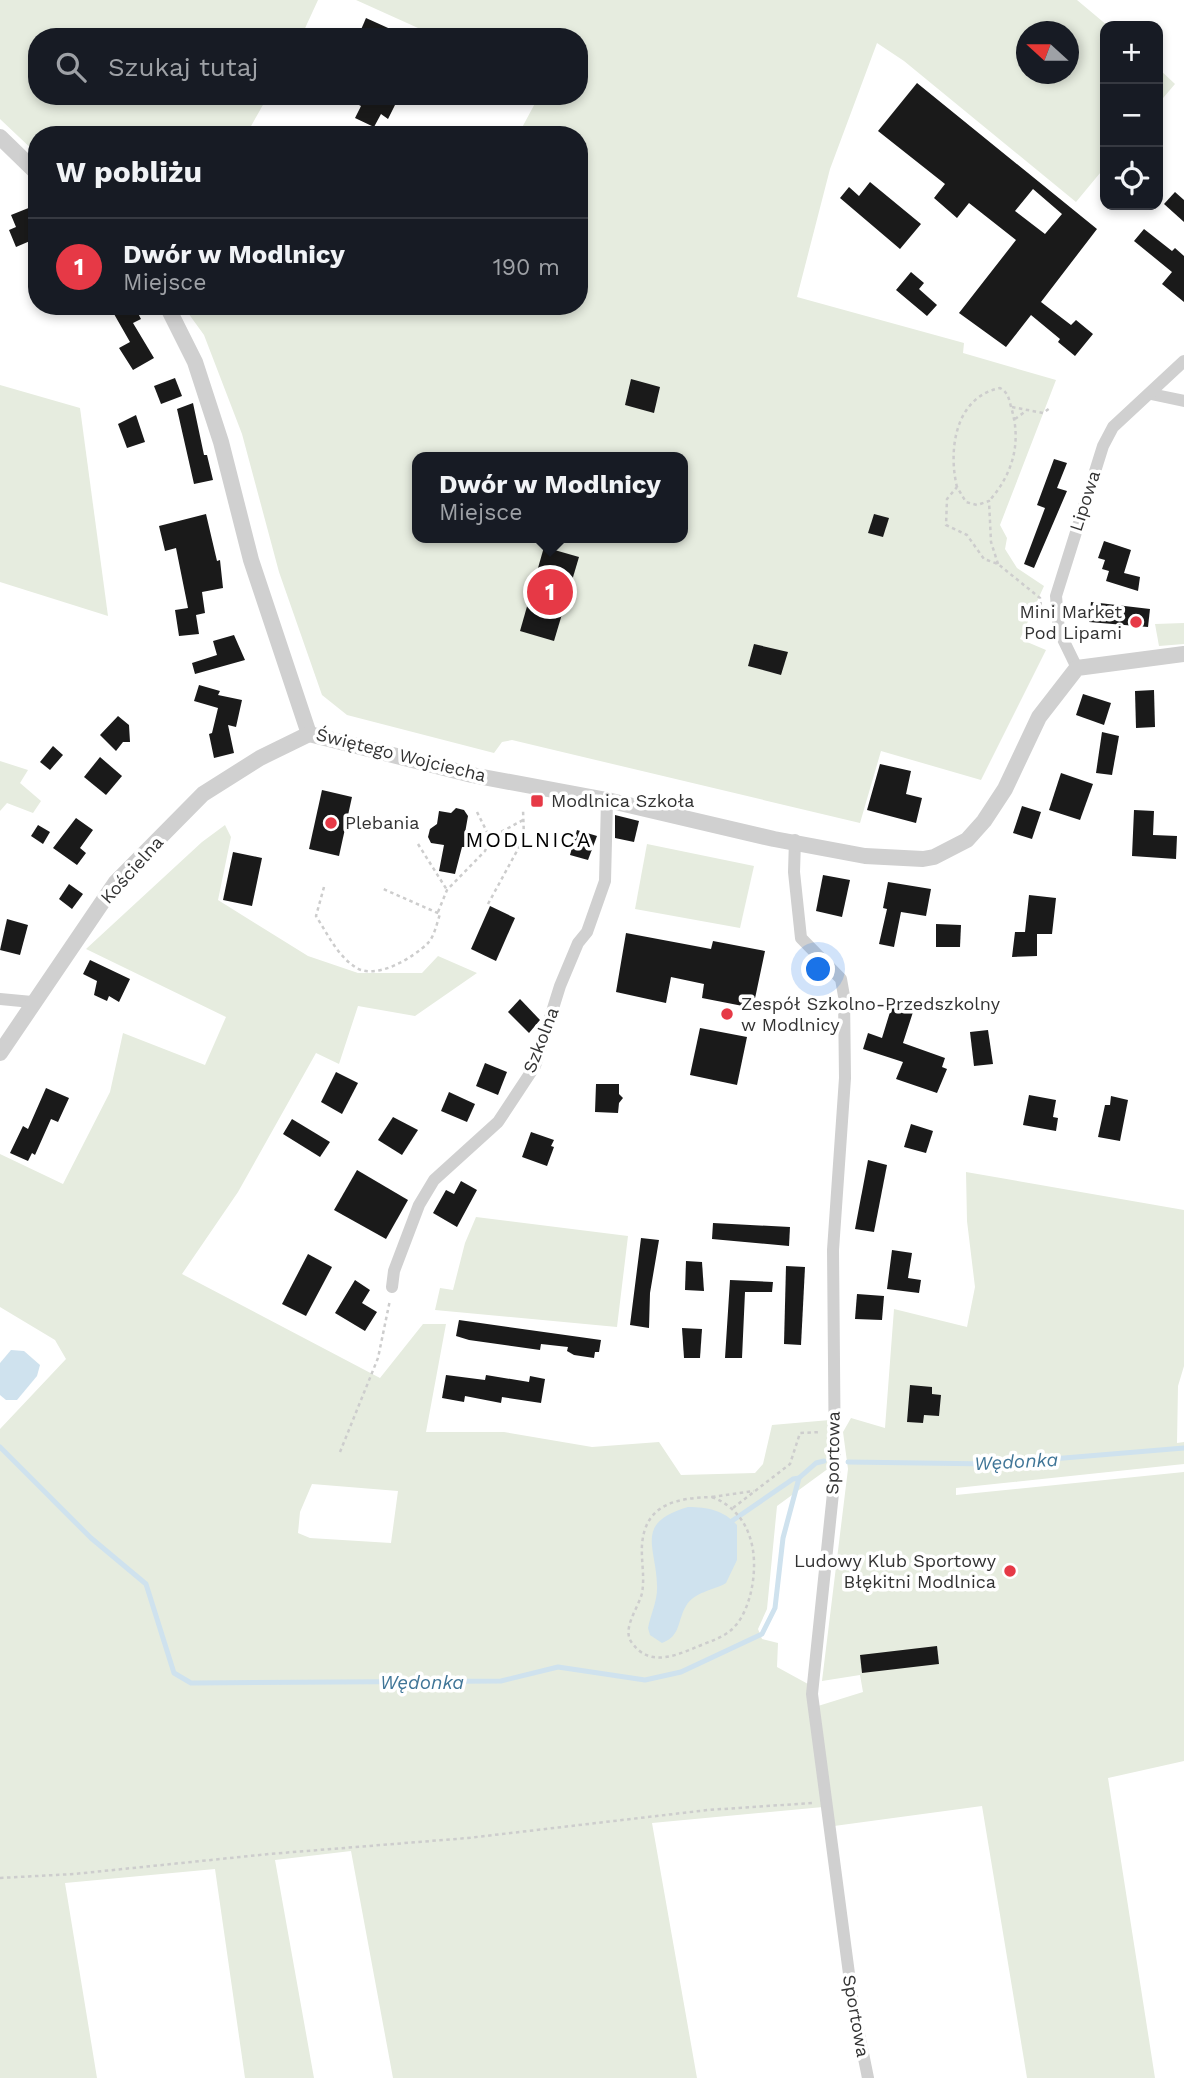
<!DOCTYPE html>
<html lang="pl">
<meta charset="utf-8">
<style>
body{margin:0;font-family:"Work Sans",sans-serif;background:#20242c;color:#f1f3f6}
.controls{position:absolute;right:21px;top:21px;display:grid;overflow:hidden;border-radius:14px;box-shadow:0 4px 10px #0003}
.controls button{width:63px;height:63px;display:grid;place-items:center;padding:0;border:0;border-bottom:2px solid #363941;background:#171b24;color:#f1f3f6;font:35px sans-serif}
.compass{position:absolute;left:1016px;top:21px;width:63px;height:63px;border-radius:50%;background:#171b24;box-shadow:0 4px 10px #0003;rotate:291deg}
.you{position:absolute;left:819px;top:970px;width:24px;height:24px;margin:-18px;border:5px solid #fff;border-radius:50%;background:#1a73e8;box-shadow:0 0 0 10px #1a73e833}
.badge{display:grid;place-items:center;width:46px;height:46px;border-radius:50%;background:#e63946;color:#fff;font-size:23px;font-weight:700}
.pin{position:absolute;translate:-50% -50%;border:4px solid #fff;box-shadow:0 2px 7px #0006}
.popup{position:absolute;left:412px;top:452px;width:276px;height:91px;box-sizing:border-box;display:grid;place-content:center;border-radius:14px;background:#171b24;filter:drop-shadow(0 2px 5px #0005);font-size:23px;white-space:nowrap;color:#9ea1a6}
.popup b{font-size:26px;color:#f1f3f6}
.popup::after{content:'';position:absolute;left:50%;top:100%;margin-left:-14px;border:14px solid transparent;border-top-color:#171b24}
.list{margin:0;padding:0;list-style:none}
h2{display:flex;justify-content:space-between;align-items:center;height:91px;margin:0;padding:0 28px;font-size:30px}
h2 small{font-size:23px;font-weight:400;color:#9ea1a6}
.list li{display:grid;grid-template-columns:46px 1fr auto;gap:21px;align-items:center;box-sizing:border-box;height:98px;padding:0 28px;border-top:2px solid #363941}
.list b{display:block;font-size:26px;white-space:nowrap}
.list p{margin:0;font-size:23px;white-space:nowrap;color:#9ea1a6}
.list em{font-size:23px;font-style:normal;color:#9ea1a6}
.icon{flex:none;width:38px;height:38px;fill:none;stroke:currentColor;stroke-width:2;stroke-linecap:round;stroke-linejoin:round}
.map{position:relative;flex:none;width:1184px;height:2078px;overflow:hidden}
.search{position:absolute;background:#171b24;box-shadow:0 4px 10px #0003;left:28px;top:28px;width:560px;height:77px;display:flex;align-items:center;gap:18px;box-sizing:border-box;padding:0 24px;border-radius:28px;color:#9ea1a6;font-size:26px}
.panel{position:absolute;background:#171b24;box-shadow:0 4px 10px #0003;left:28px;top:126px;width:560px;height:189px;border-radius:28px}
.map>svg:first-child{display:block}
</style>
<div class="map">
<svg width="1184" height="2078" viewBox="0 0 1184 2078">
<rect width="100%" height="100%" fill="#fff"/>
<!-- green -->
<g fill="#e6ecdf" fill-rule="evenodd">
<path d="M 0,0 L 318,0 L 301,37 L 37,37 L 37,96 L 268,96 L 246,135 L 37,135 L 37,154 L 0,119 Z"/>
<path d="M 356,0 L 1077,0 L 1108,26 L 1105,26 L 1105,167 L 1076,202 L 904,61 L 877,43 L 830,169 L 797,297 L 964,343 L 963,353 L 1056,380 L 1000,525 L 1007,538 L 1005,549 L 1017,568 L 1044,586 L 1020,639 L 1046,650 L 981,780 L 881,751 L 860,823 L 512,740 L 502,742 L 494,753 L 347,715 L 322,695 L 279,572 L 242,434 L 204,335 L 183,306 L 579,306 L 579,135 L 518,135 L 539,96 L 579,96 L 579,37 L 438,37 ZM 1026,32 L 1068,32 L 1068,74 L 1026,74 ZM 417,457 L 683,457 L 683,538 L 417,538 Z"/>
<path d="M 1158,68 L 1175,84 L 1158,104 Z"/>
<path d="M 0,385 L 80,408 L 108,616 L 0,582 Z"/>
<path d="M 1184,623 L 1184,644 L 1159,646 L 1155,624 Z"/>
<path d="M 0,761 L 28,770 L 20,783 L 41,801 L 33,813 L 7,803 L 0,811 Z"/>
<path d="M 225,825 L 231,837 L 218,900 L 308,956 L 358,973 L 422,973 L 438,956 L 477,973 L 415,1016 L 358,1006 L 339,1064 L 316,1053 L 238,1192 L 182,1274 L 380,1378 L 423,1324 L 446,1324 L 426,1432 L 504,1432 L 592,1447 L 659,1442 L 681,1475 L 755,1473 L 763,1464 L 772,1425 L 830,1420 L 829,1468 L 777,1506 L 767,1609 L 758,1629 L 762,1639 L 778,1643 L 777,1667 L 808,1684 L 823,1807 L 652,1823 L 697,2078 L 393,2078 L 351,1851 L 275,1860 L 314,2078 L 245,2078 L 215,1869 L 65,1883 L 97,2078 L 0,2078 L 0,1429 L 66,1359 L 55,1340 L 0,1307 L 0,1154 L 63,1184 L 110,1092 L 123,1033 L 205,1065 L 226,1017 L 86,949 L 202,842 ZM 312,1484 L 398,1491 L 391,1543 L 310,1538 L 298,1533 L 300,1512 Z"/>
<path d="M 647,844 L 754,866 L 740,928 L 635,909 Z"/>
<path d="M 966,1172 L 1184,1210 L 1184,1366 L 1178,1386 L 1177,1443 L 1184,1442 L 1184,1464 L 956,1488 L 956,1495 L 1184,1472 L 1184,1761 L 1108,1778 L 1155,2078 L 1027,2078 L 982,1806 L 834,1826 L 818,1706 L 863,1692 L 860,1675 L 822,1681 L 848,1469 L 843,1432 L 851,1418 L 885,1428 L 894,1309 L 967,1327 L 975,1287 L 967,1221 Z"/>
<path d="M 476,1217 L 628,1236 L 617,1327 L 435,1310 L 440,1288 L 453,1290 L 465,1243 Z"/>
</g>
<!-- water -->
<g fill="#cfe2ee">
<path d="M 11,1350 L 24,1351 L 40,1365 L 37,1376 L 17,1400 L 6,1400 L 0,1395 L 0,1363 Z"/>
<path d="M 688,1507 C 708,1507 723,1510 737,1525 L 737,1560 L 726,1583 C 713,1591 695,1591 686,1606 C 677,1621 681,1636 662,1643 L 650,1635 L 648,1628 C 651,1613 658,1600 657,1585 C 656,1546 634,1523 688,1507 Z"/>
</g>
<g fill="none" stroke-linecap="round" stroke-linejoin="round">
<!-- stream -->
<g stroke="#cfe2ee" stroke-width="5">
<path d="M 0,1447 L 91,1538 L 146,1584 L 174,1673 L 191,1683 L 501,1681 L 558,1667 L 645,1680 L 681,1672 L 762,1634 L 775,1608 L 783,1538 L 799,1478 L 816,1463 L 824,1461"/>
<path d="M 848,1462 L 992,1464 L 1184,1448"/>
<path d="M 729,1523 L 793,1479 L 799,1478"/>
</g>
</g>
<!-- building -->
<g fill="#1a1a1a" fill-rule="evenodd">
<path d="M 366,18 L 408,37 L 370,37 L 360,32 Z"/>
<path d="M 917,83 L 1097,229 L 1041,302 L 1071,325 L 1076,320 L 1093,334 L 1075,356 L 1058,342 L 1060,339 L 1031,315 L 1006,347 L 959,313 L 1016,240 L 969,203 L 957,218 L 934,198 L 945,184 L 878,131 ZM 1033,189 L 1062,214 L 1045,234 L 1015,211 Z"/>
<path d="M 341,96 L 379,96 L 395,105 L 388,119 L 381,114 L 374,127 L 355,118 L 361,106 Z"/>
<path d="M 870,182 L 921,224 L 900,249 L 840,198 L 849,187 L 859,196 Z"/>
<path d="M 1175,192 L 1184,200 L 1184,222 L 1164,204 Z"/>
<path d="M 31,207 L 37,222 L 37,238 L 16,247 L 9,230 L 16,227 L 11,215 Z"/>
<path d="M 1144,229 L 1172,251 L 1175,248 L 1184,256 L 1184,302 L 1162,284 L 1172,272 L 1134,241 Z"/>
<path d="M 911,272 L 924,283 L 919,289 L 937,305 L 927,316 L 896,290 Z"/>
<path d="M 128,306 L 134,306 L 141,319 L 133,323 L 154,358 L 133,370 L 119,348 L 130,342 L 114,314 Z"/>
<path d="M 175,378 L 182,396 L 161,404 L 154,386 Z"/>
<path d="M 631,379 L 660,387 L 654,413 L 625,405 Z"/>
<path d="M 193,403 L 204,455 L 207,455 L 213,480 L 194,484 L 177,409 Z"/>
<path d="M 136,415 L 145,442 L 127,448 L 118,424 Z"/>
<path d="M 1054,459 L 1067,463 L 1057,488 L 1067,491 L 1034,568 L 1024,564 L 1045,508 L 1037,505 Z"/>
<path d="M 206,514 L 217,561 L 220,560 L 223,588 L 202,592 L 205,613 L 196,615 L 199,634 L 179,636 L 175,610 L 188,608 L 176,548 L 165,551 L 159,526 Z"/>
<path d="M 874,514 L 889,518 L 883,537 L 868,533 Z"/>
<path d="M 1104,541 L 1131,550 L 1124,573 L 1140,577 L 1138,591 L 1106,581 L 1109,571 L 1102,569 L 1105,560 L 1098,558 Z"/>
<path d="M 544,547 L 579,557 L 554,641 L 520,631 Z"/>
<path d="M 1091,602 L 1150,609 L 1148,627 L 1089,622 Z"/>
<path d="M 234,635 L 245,660 L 195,674 L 192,663 L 217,655 L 213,641 Z"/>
<path d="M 754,644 L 788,652 L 781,675 L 748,666 Z"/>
<path d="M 199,685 L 220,691 L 218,695 L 242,700 L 236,727 L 228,725 L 234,753 L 214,758 L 209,734 L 212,733 L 218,708 L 194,701 Z"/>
<path d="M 1154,690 L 1155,727 L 1136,728 L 1135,691 Z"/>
<path d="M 1083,694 L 1111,703 L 1104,725 L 1076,715 Z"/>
<path d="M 118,716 L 129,725 L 130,742 L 123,742 L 116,751 L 100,735 Z"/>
<path d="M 1102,732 L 1119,736 L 1112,775 L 1096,773 Z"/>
<path d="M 53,746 L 63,755 L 50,770 L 40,762 Z"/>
<path d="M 100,757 L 122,776 L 106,795 L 84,777 Z"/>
<path d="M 880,764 L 911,771 L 906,794 L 922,798 L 916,823 L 867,810 Z"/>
<path d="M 1061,773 L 1093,784 L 1080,820 L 1049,810 Z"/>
<path d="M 322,790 L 352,797 L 339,856 L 309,849 Z"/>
<path d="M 1022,806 L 1041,812 L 1032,839 L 1013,833 Z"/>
<path d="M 456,808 L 464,810 L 468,816 L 465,833 L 469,834 L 466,847 L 462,847 L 455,874 L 439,871 L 444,845 L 431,843 L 428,837 L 430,829 L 437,824 L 439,811 L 451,813 Z"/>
<path d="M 1134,810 L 1154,811 L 1153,835 L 1177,836 L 1176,859 L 1132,856 Z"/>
<path d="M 615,815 L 639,821 L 634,842 L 615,838 Z"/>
<path d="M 76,818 L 93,830 L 80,848 L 86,853 L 77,865 L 53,848 Z"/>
<path d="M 38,825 L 50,832 L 43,844 L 31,836 Z"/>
<path d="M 577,830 L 597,836 L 588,860 L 570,855 Z"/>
<path d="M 233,852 L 262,858 L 252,906 L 223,900 Z"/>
<path d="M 823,875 L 850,880 L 842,917 L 816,911 Z"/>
<path d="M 888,882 L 931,889 L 926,916 L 901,912 L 894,947 L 879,944 L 887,909 L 883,908 Z"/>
<path d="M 69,884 L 83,894 L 72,909 L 59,899 Z"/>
<path d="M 1029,895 L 1056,898 L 1052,934 L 1037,934 L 1037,956 L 1012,957 L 1015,932 L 1025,932 Z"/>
<path d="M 490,906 L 515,918 L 496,961 L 471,949 Z"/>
<path d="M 7,919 L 28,925 L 20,955 L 0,950 Z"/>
<path d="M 936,924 L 961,925 L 960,947 L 936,947 Z"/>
<path d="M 626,933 L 711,949 L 713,941 L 765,951 L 753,1008 L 702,998 L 704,984 L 671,977 L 666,1003 L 616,992 Z"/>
<path d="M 90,960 L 130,979 L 119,1002 L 109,996 L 107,1001 L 94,995 L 97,981 L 83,974 Z"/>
<path d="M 520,999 L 540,1020 L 529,1033 L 508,1012 Z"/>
<path d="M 894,999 L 913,1012 L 903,1043 L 945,1058 L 942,1067 L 947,1069 L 937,1093 L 896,1079 L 903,1062 L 863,1049 L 868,1033 L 882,1038 Z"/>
<path d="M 700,1028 L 747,1037 L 737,1085 L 690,1075 Z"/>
<path d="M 988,1030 L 993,1064 L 974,1066 L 970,1032 Z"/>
<path d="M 485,1063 L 507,1072 L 498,1095 L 476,1086 Z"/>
<path d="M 336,1072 L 358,1083 L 342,1114 L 321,1102 Z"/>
<path d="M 596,1084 L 619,1084 L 619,1094 L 623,1098 L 619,1103 L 618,1113 L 595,1112 Z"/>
<path d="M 46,1088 L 69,1098 L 58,1122 L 51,1119 L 35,1155 L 32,1153 L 28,1161 L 10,1153 L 23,1126 L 28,1129 Z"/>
<path d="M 449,1092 L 475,1104 L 467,1122 L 441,1111 Z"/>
<path d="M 1029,1095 L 1056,1100 L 1053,1117 L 1058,1118 L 1056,1131 L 1023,1125 Z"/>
<path d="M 1111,1096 L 1128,1100 L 1120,1141 L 1098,1137 L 1105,1105 L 1110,1105 Z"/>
<path d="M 393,1117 L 418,1130 L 402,1155 L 378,1140 Z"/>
<path d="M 292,1119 L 330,1142 L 320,1157 L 283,1134 Z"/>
<path d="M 911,1124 L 933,1131 L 926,1153 L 904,1147 Z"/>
<path d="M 531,1132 L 554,1140 L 551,1146 L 554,1147 L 547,1166 L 522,1157 Z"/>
<path d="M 868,1160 L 887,1165 L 874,1232 L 855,1229 Z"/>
<path d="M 357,1170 L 408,1200 L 386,1239 L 334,1210 Z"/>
<path d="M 461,1181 L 477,1190 L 457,1227 L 433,1213 L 446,1190 L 454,1194 Z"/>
<path d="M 713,1223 L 790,1227 L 789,1246 L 712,1239 Z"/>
<path d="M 641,1238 L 659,1240 L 650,1293 L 649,1328 L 630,1325 Z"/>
<path d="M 892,1250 L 912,1253 L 908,1278 L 921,1280 L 919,1293 L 887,1289 Z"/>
<path d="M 308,1254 L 332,1267 L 306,1316 L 282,1304 Z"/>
<path d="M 686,1261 L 702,1262 L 704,1291 L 685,1290 Z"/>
<path d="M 786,1266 L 805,1267 L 801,1345 L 784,1344 Z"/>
<path d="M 355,1280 L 370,1290 L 362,1303 L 377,1312 L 365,1331 L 335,1313 Z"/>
<path d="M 730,1280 L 773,1282 L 772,1292 L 745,1292 L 742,1358 L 725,1358 Z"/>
<path d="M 857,1294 L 884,1296 L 882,1320 L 855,1319 Z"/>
<path d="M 459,1320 L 601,1340 L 599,1352 L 595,1352 L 594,1358 L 574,1355 L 567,1351 L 568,1347 L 541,1344 L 540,1350 L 469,1340 L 456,1336 Z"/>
<path d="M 682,1328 L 702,1329 L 700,1358 L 684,1358 Z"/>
<path d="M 446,1375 L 485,1380 L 486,1375 L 529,1382 L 530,1376 L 545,1379 L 541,1403 L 502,1397 L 501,1403 L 465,1396 L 464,1402 L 442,1398 Z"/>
<path d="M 910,1385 L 932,1387 L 932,1394 L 941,1395 L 939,1416 L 924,1415 L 923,1423 L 907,1422 Z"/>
<path d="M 937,1646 L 939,1664 L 862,1673 L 860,1655 Z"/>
</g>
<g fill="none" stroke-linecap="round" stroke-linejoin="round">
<!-- path -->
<g stroke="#cdcdcd" stroke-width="2.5" stroke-dasharray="3.5 3.5" stroke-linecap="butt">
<path d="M 1012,407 L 1043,413 L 1050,408"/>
<path d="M 1015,419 L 1026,411"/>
<path d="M 957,487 C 948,450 955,397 1000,388 C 1008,392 1009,399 1011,407 C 1022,442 1013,474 989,501"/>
<path d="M 998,564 L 991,542 L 989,501 L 977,505 L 966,502 L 957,487 L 947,499 L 946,525 L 967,535 L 984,559 L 998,564 L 1040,598 L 1041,606"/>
<path d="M 477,812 L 490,838"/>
<path d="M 418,844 L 447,890"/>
<path d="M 324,887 L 316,916 C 327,933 337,955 355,967 C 375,981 413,958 428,943 C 434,937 437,923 440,914 L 381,888"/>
<path d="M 488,904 L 524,838 L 523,809"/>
<path d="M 438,912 L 447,890 L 485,851 L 490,838 L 523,820"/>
<path d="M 340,1452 L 378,1358 L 390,1300"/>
<path d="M 712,1497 C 753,1513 760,1557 750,1596 C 747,1606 743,1617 736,1625 C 726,1637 713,1640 699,1646 C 677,1655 650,1668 632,1643 C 621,1629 639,1607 642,1593 C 645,1577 641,1561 642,1545 C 645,1503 678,1498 712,1497 Z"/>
<path d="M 712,1497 L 754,1491"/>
<path d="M 733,1508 L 790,1464 L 800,1433 L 821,1432"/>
<path d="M 0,1878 L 74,1874 L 269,1854 L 468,1838 L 708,1810 L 812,1803"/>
</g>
<!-- minor -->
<g stroke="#d0d0d0" stroke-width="12">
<path d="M 1151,394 L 1184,401"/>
<path d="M 1077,668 L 1059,631 L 1056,596 L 1103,446 L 1113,427 L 1184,361"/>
<path d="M 795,840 L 794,872 L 801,938 L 841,979 L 844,996 L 845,1078 L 833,1250 L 835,1474 L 812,1694 L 853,2004 L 868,2078"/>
<path d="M 0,999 L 32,1002"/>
<path d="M 392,1287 L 394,1271 L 419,1205 L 434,1180 L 498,1122 L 535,1066 L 560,986 L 578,943 L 587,932 L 605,881 L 607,800"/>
</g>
<!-- tertiary -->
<g stroke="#d0d0d0" stroke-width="16">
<path d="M 0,137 L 37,173"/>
<path d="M 167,306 L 195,362 L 221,442 L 251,560 L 309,734"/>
<path d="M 309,734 L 472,775 L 607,800 L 774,839 L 865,856 L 923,859 L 934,857 L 967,840 L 984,821 L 1005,789 L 1039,717 L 1077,668 L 1184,654"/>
<path d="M 0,1053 L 116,882 L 203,794 L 260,758 L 309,734"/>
</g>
</g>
<!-- markers -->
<g fill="#e63946" stroke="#fff" stroke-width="2.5">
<circle cx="1136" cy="622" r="7"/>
<rect x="530" y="794" width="14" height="14" rx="3.5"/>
<circle cx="331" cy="823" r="7"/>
<circle cx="727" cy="1014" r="7"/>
<circle cx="1010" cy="1571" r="7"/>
</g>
<g text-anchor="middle" stroke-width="7" stroke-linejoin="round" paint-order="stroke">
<!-- street labels -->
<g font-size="18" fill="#333" stroke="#fff">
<text transform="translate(1085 501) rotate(-72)" y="6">Lipowa</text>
<text transform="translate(401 755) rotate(14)" y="6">Świętego Wojciecha</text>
<text transform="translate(132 870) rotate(-48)" y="6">Kościelna</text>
<text transform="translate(541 1040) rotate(-69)" y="6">Szkolna</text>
<text transform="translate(833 1453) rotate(-89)" y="6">Sportowa</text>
<text transform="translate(856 2016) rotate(80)" y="6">Sportowa</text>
</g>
<!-- poi labels -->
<g font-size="18" fill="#333" stroke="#fff" text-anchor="start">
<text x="1122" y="618" text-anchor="end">Mini Market<tspan x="1122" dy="21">Pod Lipami</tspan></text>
<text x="551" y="807">Modlnica Szkoła</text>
<text x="345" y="829">Plebania</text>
<text x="741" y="1010">Zespół Szkolno-Przedszkolny<tspan x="741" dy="21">w Modlnicy</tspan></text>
<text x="996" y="1567" text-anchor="end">Ludowy Klub Sportowy<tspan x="996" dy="21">Błękitni Modlnica</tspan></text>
</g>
<!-- water labels -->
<g font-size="19" font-style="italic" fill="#3f7597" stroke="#fff">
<text transform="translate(1016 1461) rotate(-3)" y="7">Wędonka</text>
<text x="422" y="1689">Wędonka</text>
</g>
<!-- quarter labels -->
<g font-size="21" letter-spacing="2" fill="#000" stroke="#fff">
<text x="529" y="847">MODLNICA</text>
</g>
</g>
</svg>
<div class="controls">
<button>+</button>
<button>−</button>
<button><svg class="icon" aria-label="locate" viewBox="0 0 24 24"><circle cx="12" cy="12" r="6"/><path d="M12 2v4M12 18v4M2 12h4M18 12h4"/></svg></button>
</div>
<svg class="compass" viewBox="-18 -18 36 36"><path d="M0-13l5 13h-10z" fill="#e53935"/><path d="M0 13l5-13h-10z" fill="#9ea1a6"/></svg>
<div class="you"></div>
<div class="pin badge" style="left:550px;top:592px">1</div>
<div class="popup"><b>Dwór w Modlnicy</b>Miejsce</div>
<div class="search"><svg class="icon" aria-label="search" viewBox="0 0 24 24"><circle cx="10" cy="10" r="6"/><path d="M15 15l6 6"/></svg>Szukaj tutaj</div>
<section class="panel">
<h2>W pobliżu<small></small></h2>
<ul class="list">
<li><span class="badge">1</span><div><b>Dwór w Modlnicy</b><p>Miejsce</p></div><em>190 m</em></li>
</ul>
</section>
</div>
